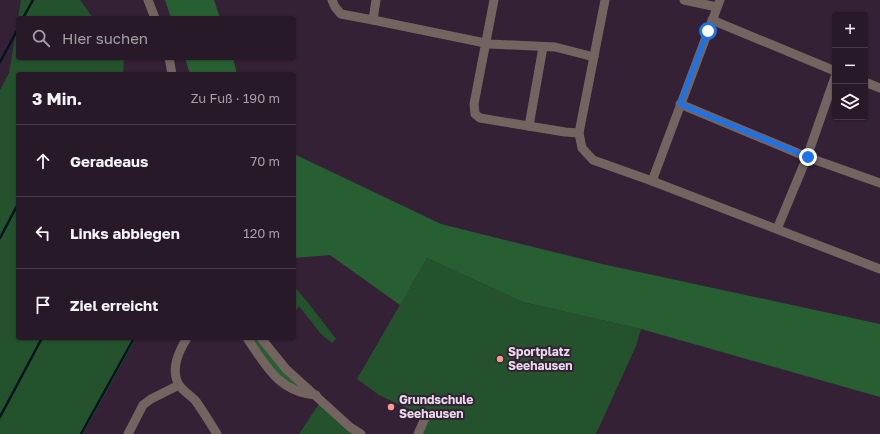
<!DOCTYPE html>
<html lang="de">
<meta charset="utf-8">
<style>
body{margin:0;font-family:"Golos Text",sans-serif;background:#342634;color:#f1f3f6}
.controls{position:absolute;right:12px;top:12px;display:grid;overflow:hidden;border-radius:4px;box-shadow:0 1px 3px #0004}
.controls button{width:36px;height:36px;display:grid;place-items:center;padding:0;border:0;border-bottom:1px solid #443845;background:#281928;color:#f1f3f6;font:20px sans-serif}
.stop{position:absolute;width:12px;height:12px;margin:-9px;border:3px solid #1a73e8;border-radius:50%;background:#fff}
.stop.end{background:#1a73e8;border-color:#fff;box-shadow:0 1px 4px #0008}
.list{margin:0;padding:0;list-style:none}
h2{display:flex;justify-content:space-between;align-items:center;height:52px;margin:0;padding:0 16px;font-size:17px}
h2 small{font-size:13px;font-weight:400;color:#a5a0a8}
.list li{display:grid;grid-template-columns:26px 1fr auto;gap:12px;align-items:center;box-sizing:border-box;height:72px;padding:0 16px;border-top:1px solid #443845}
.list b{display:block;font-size:15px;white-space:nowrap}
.list em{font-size:13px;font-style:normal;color:#a5a0a8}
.icon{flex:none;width:22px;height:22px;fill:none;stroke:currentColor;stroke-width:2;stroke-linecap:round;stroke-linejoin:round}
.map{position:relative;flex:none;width:880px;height:434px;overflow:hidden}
.search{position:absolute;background:#281928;box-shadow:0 1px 3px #0004;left:16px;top:16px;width:280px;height:44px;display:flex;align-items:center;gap:10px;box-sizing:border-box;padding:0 14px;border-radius:4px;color:#a5a0a8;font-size:15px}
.panel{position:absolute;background:#281928;box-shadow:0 1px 3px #0004;left:16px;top:72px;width:280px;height:268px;border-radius:4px}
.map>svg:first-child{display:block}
</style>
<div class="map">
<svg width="880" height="434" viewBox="0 0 880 434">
<rect width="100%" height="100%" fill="#352136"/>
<!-- green -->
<g fill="#24522d">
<path d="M 21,0 L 80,0 L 93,18 L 18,18 Z"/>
<path d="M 18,20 L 18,58 L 124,58 L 123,74 L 18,74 L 18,338 L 136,338 L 83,434 L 0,434 L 0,90 L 9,73 Z"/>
<path d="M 427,258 L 523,302 L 641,329 L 636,346 L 596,434 L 417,434 L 426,417 L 379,395 L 357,379 Z"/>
<path d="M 294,286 L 309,304 L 336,339 L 332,343 L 321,334 L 299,306 L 294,313 Z"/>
<path d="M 319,404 L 353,434 L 299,434 Z"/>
</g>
<!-- forest -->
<g fill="#275f33">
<path d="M 165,0 L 214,0 L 220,18 L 171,18 Z"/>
<path d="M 185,58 L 233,58 L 237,74 L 190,74 Z"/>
<path d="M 294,154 L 441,224 L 602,264 L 880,324 L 880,397 L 641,329 L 523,302 L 427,258 L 400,305 L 330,255 L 294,258 Z"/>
<path d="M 251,338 L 257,338 C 272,359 284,374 306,389 L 302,390 L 277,376 Z"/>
</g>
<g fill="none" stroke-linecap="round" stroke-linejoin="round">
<!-- stream -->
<g stroke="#00151e" stroke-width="2.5">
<path d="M 23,18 L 33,0"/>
<path d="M 0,62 L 18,29"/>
<path d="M 0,238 L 18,204"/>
<path d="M 0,417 L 42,338"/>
<path d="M 81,434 L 134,338"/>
</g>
<!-- minor -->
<g stroke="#746460" stroke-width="9">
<path d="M 148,0 L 155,18"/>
<path d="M 332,0 L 335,7 L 341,14 L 373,20 L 376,0"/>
<path d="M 494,0 L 474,104 L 475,114 L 480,118 L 565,132 L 579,133"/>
<path d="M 605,0 L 579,133 L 582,148 L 593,160 L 652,181 L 880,269"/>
<path d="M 684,0 L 717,7"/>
<path d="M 373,20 L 490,44 L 555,47 L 594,57"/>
<path d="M 712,20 L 835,71"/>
<path d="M 169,58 L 172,74"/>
<path d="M 865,82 L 880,88"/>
<path d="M 680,104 L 807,157 L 880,183"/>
<path d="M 529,126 L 543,47"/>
<path d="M 652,181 L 720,0"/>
<path d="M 777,229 L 807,157 L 835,77"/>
<path d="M 187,338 C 179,351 170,369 179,385 C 183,391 190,395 195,400 C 203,411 210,423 217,434"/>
<path d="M 247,338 C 266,366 279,392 316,395"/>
<path d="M 261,338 L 286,369 L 350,427 L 361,434"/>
<path d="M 128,434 L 143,405 L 151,399 L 179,385"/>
<path d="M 418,434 L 426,416"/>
</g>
</g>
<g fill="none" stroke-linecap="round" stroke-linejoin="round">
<!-- route -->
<path stroke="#1a73e8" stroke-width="5" d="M 708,31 L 680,104 L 808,157"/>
</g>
<!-- markers -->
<g fill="#f59c90" stroke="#352136" stroke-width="1.5">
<circle cx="500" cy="359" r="4"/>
<circle cx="391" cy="407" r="4"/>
</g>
<g text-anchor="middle" stroke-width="4" stroke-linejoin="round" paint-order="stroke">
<!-- poi labels -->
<g font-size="12" font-weight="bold" fill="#e9dbe9" stroke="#352136" text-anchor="start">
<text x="508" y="356">Sportplatz<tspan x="508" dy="14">Seehausen</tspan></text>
<text x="399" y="404">Grundschule<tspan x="399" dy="14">Seehausen</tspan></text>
</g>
</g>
</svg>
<div class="controls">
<button>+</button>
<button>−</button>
<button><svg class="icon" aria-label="layers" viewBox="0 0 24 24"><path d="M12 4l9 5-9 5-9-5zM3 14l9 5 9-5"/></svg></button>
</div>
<div class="stop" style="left:708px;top:31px"></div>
<div class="stop end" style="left:808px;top:157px"></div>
<div class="search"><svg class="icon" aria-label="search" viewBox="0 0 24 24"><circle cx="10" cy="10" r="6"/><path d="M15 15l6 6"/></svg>Hier suchen</div>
<section class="panel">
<h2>3 Min.<small>Zu Fuß · 190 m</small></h2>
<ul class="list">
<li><svg class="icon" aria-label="ahead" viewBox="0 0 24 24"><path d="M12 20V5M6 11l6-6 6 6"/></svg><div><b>Geradeaus</b></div><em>70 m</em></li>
<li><svg class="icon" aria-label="left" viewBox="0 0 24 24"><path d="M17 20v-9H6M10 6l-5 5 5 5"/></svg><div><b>Links abbiegen</b></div><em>120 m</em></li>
<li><svg class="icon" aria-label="arrive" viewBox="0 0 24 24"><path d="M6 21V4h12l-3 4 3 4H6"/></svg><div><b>Ziel erreicht</b></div></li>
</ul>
</section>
</div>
